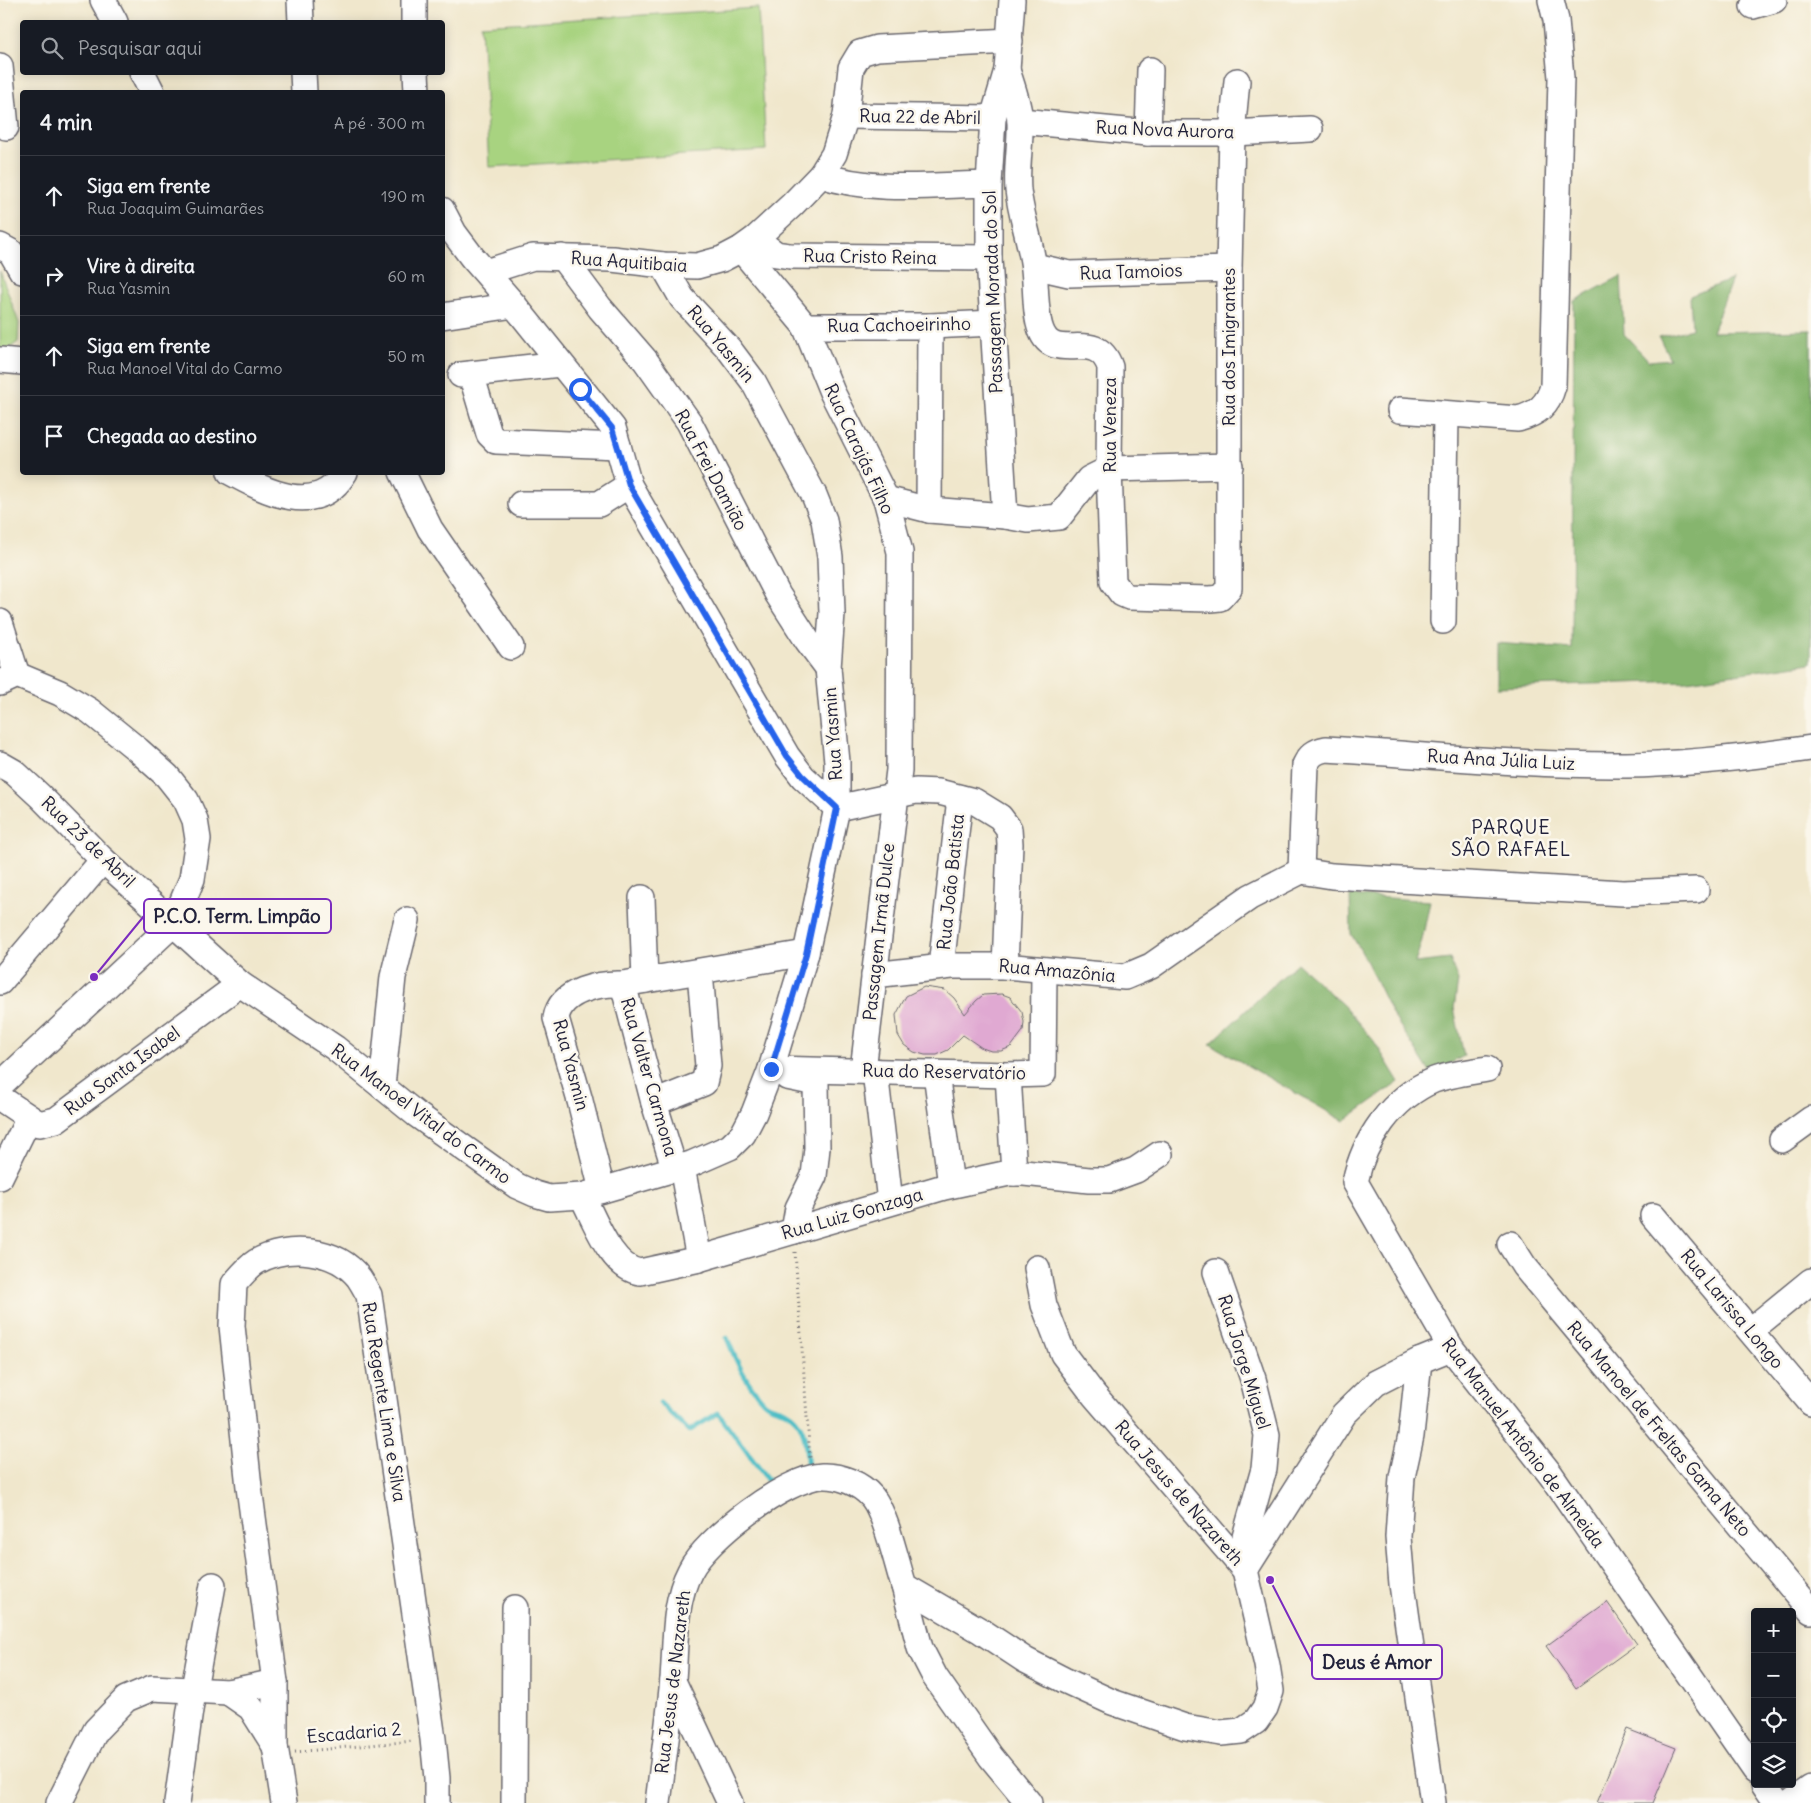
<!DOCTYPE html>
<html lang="pt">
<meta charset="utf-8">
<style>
body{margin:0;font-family:Delius,sans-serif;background:#242831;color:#f1f3f6}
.controls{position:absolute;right:15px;bottom:15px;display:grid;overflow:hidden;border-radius:5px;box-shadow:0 2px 12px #0003}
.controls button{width:45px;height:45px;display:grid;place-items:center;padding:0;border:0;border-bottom:1px solid #363941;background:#171b24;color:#f1f3f6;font:25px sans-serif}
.stop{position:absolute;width:15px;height:15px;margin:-11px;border:4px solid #2563eb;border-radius:50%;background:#fff}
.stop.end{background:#2563eb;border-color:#fff;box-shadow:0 1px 5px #0008}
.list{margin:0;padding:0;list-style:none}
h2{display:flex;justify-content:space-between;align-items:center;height:65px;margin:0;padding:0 20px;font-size:21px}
h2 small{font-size:16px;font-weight:400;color:#9ea1a6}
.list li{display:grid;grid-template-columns:32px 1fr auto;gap:15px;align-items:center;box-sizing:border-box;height:80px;padding:0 20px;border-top:1px solid #363941}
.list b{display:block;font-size:19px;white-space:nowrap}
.list p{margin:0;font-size:16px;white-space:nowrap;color:#9ea1a6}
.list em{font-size:16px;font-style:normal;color:#9ea1a6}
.icon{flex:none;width:28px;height:28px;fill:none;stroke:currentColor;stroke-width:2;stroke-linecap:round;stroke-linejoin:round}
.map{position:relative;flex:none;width:1811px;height:1803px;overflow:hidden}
.search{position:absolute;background:#171b24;box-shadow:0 2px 12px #0003;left:20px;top:20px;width:425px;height:55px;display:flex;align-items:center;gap:12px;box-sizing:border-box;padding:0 18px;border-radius:5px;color:#9ea1a6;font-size:19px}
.panel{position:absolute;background:#171b24;box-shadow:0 2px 12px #0003;left:20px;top:90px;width:425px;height:385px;border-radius:5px}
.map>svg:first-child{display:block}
</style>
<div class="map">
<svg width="1811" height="1803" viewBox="0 0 1811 1803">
<rect width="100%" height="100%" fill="#fbf7ec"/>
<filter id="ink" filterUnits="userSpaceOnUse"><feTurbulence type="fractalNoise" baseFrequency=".02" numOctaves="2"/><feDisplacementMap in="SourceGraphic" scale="10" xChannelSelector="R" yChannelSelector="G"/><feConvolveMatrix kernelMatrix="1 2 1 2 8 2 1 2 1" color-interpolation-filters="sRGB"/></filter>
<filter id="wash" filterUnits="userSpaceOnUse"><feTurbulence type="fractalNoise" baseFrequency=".0096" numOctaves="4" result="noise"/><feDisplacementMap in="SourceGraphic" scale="20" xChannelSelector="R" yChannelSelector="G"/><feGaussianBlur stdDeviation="1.12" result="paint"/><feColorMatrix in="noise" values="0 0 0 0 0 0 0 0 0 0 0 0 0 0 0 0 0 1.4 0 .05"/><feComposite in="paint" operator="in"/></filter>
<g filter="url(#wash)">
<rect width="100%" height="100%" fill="#f0e7cc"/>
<!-- green -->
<g fill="#a8d380" stroke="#657a5e">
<path d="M 758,8 L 766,150 L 489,167 L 481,25 Z"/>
<path d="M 0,271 L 19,323 L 18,342 L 3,353 L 0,353 Z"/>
</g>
<!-- forest -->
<g fill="#86b56e" stroke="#546c54">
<path d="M 1621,276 L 1624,334 L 1649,361 L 1670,359 L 1659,337 L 1692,329 L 1690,296 L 1732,279 L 1712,332 L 1811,330 L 1811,663 L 1687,681 L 1496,687 L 1496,643 L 1572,649 L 1574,301 Z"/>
<path d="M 1350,895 L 1430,901 L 1422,940 L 1415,963 L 1450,959 L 1458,981 L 1454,1008 L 1464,1056 L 1431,1074 L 1391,1012 L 1365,958 L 1351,934 Z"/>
<path d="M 1297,963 L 1344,1006 L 1374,1041 L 1399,1082 L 1344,1121 L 1210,1044 Z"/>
</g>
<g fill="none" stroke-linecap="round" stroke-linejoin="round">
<!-- stream -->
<g stroke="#50bec6" stroke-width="5">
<path d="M 727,1338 C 736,1361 746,1383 764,1402 C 768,1407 779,1408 785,1411 C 808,1423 805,1445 808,1469"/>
<path d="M 660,1403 L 689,1431 L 718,1413 L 770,1483"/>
</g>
</g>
<g id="blocks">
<!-- building -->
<g fill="#e0a9d2">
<path d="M 924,987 L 945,990 L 954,998 L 965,1014 L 976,1001 L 983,995 L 1002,994 L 1010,997 L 1022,1012 L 1024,1022 L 1023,1031 L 1011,1047 L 1001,1051 L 991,1051 L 982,1048 L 963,1035 L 948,1050 L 937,1055 L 925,1055 L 914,1052 L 904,1045 L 898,1035 L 896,1015 L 906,996 Z"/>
<path d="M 1607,1602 L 1637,1644 L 1576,1688 L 1546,1646 Z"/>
<path d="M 1627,1729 L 1676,1748 L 1653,1803 L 1597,1803 Z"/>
</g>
</g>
</g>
<g filter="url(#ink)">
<use href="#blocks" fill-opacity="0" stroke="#6a676e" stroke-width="1"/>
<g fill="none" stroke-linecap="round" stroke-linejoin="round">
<defs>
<g id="minor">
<path d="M 103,0 L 115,22"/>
<path d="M 300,0 L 301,22"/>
<path d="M 1753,6 L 1774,0"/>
<path d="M 414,22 L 414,0"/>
<path d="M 0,66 L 6,127"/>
<path d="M 1007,70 C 1012,86 1019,104 1020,121 C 1021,144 1016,167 1018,190 C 1021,217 1031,242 1034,269 C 1036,286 1035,315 1041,330 C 1054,366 1096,326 1110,367 L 1109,469 L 1113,582 L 1122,594 L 1129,597 L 1210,599 L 1220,598 L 1229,588 L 1229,269 L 1232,133 L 1237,81"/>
<path d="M 142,72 L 152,92"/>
<path d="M 303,72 L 304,92"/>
<path d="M 416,72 L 417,92"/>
<path d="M 846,116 L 993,118"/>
<path d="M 1020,121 L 1148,133 L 1232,133 L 1310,129"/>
<path d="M 1148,133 L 1150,70"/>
<path d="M 821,175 C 874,193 934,185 989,184"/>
<path d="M 442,210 L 454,233 L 472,257 L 514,305 L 613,428 L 629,485 L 787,756 L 803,777 L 837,808 L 916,791 L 939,792 L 974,801 L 1000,817 L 1009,829 L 1010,844 L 1005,966"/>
<path d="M 755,239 L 776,254 L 790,256 L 989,258"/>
<path d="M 0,246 L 11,252 L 22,271"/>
<path d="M 741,249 L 805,326 L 832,392 L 886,499 L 900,552 L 899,770 L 863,1070"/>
<path d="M 562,257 L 600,308 L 645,360 L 689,422 L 778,595 L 807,640 L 828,668"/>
<path d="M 1034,266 L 1069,274 L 1229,269"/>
<path d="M 486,272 L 533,257 L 612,259 L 663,265 L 697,266 L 722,259 L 741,249 L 755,239 L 792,205 L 821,175 L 834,154 L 846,116 L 851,68 L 860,53 L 877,48 L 1010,41"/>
<path d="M 442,316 L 514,305"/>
<path d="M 805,326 L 930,326 L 994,323"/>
<path d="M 0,360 L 22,362"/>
<path d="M 471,374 L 489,434 L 496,441 L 618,446"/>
<path d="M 461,375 L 560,364"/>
<path d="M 1400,410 L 1518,419 C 1537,414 1548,405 1553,386 L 1561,78 L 1556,20 L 1551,0"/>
<path d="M 230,472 C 265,491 317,519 345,472"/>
<path d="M 402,472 L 430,529 L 511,647"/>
<path d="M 886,499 L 929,510 L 1005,516 L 1028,520 L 1059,517 L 1089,479 L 1109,469 L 1230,466"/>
<path d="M 521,504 L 599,504 L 629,485"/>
<path d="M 929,510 L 930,326"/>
<path d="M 1005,516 L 989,258 L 989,184 L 993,118 L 1007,70 L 1012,0"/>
<path d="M 1443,621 L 1446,415"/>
<path d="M 0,622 L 17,675"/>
<path d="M 0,683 L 17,675 L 60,693 L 90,711 L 138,750 L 167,776 L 186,800 L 195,820 L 198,839 L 192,879 L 173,924 L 0,1085"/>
<path d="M 0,764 L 14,772 L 40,796 L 103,860 L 240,984 L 335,1048 L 416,1114 L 517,1186 L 535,1194 L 549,1198 L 582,1196 L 691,1164 L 730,1147 L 743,1134 L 754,1113 L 771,1069 L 806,953 L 837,808 L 837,762 L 828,668 L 832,613 L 830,557 L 824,520 L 814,495 L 753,381 L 729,349 L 682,298 L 663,265"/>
<path d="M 1301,871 L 1305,765 C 1310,755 1315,751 1326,749 C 1426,755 1526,766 1626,765 C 1688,764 1750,757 1811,748"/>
<path d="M 1301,871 L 1332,876 L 1623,893 L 1696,890"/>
<path d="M 642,898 L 645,980"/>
<path d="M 941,967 L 960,798"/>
<path d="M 874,975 L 952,966 L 1005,966 L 1125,977 L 1151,966 L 1250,897 L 1301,871"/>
<path d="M 0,982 L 103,860"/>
<path d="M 623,984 L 654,1103 L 675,1170"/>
<path d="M 771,1069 L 1008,1075 L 1043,1074 L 1044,971"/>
<path d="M 1487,1069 C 1470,1072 1450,1074 1434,1080 C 1392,1098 1364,1139 1355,1182 L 1451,1348 L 1551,1475 L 1755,1770"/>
<path d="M 875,1071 L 890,1202"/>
<path d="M 936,1073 L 951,1185"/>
<path d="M 1008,1075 L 1014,1173"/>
<path d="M 787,1077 L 816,1083 L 817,1148 L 814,1176 L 798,1208 L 794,1231"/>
<path d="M 382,1086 L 393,977 L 407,920"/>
<path d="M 0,1098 L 39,1124 L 56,1120 L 240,984"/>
<path d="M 654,1103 L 704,1083 L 708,1066 L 700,972"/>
<path d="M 1782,1140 L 1811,1119"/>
<path d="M 682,1167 L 699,1259"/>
<path d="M 0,1177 L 29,1118"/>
<path d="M 602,1190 L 580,1101 L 556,1018 C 561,990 599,983 623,984 L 806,953"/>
<path d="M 582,1196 C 595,1220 611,1268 640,1272 L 695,1260 L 944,1187 L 1009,1173 L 1024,1173 L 1089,1180 L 1109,1180 L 1136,1170 L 1160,1154"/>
<path d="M 1653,1216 L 1811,1403"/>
<path d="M 1510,1244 L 1524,1266 L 1811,1611"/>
<path d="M 1216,1272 L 1253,1379 L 1267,1435 L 1264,1469 L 1245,1537 L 1245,1570"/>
<path d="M 1751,1330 L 1811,1281"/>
<path d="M 1245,1570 L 1344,1414 L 1376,1383 L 1419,1361"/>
<path d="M 904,1586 L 920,1648 L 935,1677 L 991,1757 L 1029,1803"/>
<path d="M 673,1681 L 730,1803"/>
<path d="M 228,1692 L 251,1708 L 275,1746"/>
<path d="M 1764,1784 L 1777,1803"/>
<path d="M 59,1803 L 96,1730 L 126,1699 L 152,1688 L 228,1692 L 275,1682"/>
<path d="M 177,1803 L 190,1710 L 213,1585"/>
<path d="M 284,1803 L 275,1746 L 275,1682 L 249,1487 L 232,1326 L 234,1284 C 240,1277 248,1267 256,1262 C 287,1244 336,1248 359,1278 C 363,1284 366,1290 369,1295 L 433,1739 L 437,1778 L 437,1803"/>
<path d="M 514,1803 L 515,1608"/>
<path d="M 658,1803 C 663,1762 669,1720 673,1679 C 676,1644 673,1603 690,1571 C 706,1539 785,1478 822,1476 C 840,1475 861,1484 872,1497 C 886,1513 897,1565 904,1586 L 981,1631 L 1025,1660 L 1064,1680 L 1112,1702 L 1185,1727 L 1221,1733 L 1241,1731 L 1256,1721 L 1265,1708 L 1271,1691 L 1267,1665 L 1245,1570 L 1094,1395 L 1063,1354 L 1044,1305 L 1037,1268"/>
<path d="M 1433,1803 L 1402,1584 L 1398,1537 L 1402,1477 L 1411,1436 L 1419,1361 L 1451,1348"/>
<path d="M 1790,1803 L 1811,1788"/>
</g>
</defs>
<!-- minor casing -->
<use href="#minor" stroke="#6a676e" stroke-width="28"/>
<!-- path -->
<g stroke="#6a676e" stroke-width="3" stroke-dasharray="1 4" stroke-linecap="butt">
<path d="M 795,1252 L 810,1458"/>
<path d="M 295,1752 L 413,1741"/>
</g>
<!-- minor -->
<use href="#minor" stroke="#fff" stroke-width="25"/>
</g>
</g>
<g fill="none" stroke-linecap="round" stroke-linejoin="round" filter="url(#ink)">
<!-- route -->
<path stroke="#2563eb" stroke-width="6" d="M 580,389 L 612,428 L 629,485 L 787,756 L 803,776 L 837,808 L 806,954 L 771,1069"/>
</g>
<g text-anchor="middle" stroke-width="5" stroke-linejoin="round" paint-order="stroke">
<!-- street labels -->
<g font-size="18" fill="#22223b" stroke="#fbf7ec">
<text transform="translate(920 117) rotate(1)" y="6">Rua 22 de Abril</text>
<text transform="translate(1165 130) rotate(2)" y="6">Rua Nova Aurora</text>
<text transform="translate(870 257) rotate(1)" y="6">Rua Cristo Reina</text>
<text transform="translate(629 262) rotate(4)" y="6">Rua Aquitibaia</text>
<text transform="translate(1131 272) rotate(-2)" y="6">Rua Tamoios</text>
<text transform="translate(993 292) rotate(-92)" y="6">Passagem Morada do Sol</text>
<text transform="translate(899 325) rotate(-1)" y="6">Rua Cachoeirinho</text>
<text transform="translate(721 344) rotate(50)" y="6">Rua Yasmin</text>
<text transform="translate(1229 347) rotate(-90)" y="6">Rua dos Imigrantes</text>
<text transform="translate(1110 425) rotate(-90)" y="6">Rua Veneza</text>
<text transform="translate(859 449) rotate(65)" y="6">Rua Carajás Filho</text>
<text transform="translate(711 470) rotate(62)" y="6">Rua Frei Damião</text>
<text transform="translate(833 734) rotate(-94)" y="6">Rua Yasmin</text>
<text transform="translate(1501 760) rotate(3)" y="6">Rua Ana Júlia Luiz</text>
<text transform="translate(88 842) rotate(44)" y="6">Rua 23 de Abril</text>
<text transform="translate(951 882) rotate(-84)" y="6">Rua João Batista</text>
<text transform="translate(879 932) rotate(-84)" y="6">Passagem Irmã Dulce</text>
<text transform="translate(1057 971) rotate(5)" y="6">Rua Amazônia</text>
<text transform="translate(571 1065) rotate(75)" y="6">Rua Yasmin</text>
<text transform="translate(122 1071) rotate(-36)" y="6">Rua Santa Isabel</text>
<text transform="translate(944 1072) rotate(1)" y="6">Rua do Reservatório</text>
<text transform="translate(649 1077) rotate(74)" y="6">Rua Valter Carmona</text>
<text transform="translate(421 1114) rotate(37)" y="6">Rua Manoel Vital do Carmo</text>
<text transform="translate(852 1214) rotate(-16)" y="6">Rua Luiz Gonzaga</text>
<text transform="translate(1732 1309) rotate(50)" y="6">Rua Larissa Longo</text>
<text transform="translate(1244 1362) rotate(73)" y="6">Rua Jorge Miguel</text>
<text transform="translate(384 1402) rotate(81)" y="6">Rua Regente Lima e Silva</text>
<text transform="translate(1659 1429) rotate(50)" y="6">Rua Manoel de Freltas Gama Neto</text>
<text transform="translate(1523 1443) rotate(53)" y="6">Rua Manuel Antônio de Almeida</text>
<text transform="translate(1179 1493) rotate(49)" y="6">Rua Jesus de Nazareth</text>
<text transform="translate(673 1682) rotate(-83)" y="6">Rua Jesus de Nazareth</text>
<text transform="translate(354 1733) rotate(-5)" y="6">Escadaria 2</text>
</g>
<!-- neighbourhood labels -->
<g font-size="19" letter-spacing="1" fill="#22223b" stroke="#fbf7ec">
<text x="1511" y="834">PARQUE<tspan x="1511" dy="22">SÃO RAFAEL</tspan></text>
</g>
</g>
<!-- callouts -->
<path fill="none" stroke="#7b2cbf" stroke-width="2" d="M94 977L144 916M1270 1580L1312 1662"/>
<g fill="#7b2cbf" stroke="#fbf7ec" stroke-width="2">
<circle cx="94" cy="977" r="5"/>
<circle cx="1270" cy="1580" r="5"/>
</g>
<g fill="#fbf7ec" stroke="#7b2cbf" stroke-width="2">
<rect x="144" y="899" width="187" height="34" rx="5"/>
<rect x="1312" y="1645" width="130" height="34" rx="5"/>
</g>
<g font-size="19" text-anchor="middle" font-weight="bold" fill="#22223b">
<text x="237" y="923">P.C.O. Term. Limpão</text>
<text x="1377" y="1669">Deus é Amor</text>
</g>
</svg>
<div class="controls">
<button>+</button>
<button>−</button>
<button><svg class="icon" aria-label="locate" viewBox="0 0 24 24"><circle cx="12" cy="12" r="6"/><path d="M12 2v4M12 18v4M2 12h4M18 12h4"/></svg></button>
<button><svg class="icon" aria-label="layers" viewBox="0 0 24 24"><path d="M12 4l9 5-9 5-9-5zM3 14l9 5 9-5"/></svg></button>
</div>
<div class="stop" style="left:580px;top:389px"></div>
<div class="stop end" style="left:771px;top:1069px"></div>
<div class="search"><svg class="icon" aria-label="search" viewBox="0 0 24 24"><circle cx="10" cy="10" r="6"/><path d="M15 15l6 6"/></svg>Pesquisar aqui</div>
<section class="panel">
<h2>4 min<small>A pé · 300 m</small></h2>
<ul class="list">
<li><svg class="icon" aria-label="ahead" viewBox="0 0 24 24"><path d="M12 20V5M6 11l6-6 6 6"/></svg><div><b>Siga em frente</b><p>Rua Joaquim Guimarães</p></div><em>190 m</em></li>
<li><svg class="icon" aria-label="right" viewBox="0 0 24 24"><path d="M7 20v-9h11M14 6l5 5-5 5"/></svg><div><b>Vire à direita</b><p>Rua Yasmin</p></div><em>60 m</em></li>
<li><svg class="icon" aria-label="ahead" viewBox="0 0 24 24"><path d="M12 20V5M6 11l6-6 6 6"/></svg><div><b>Siga em frente</b><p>Rua Manoel Vital do Carmo</p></div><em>50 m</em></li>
<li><svg class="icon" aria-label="arrive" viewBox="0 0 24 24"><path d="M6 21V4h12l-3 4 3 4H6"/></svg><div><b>Chegada ao destino</b></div></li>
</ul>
</section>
</div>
